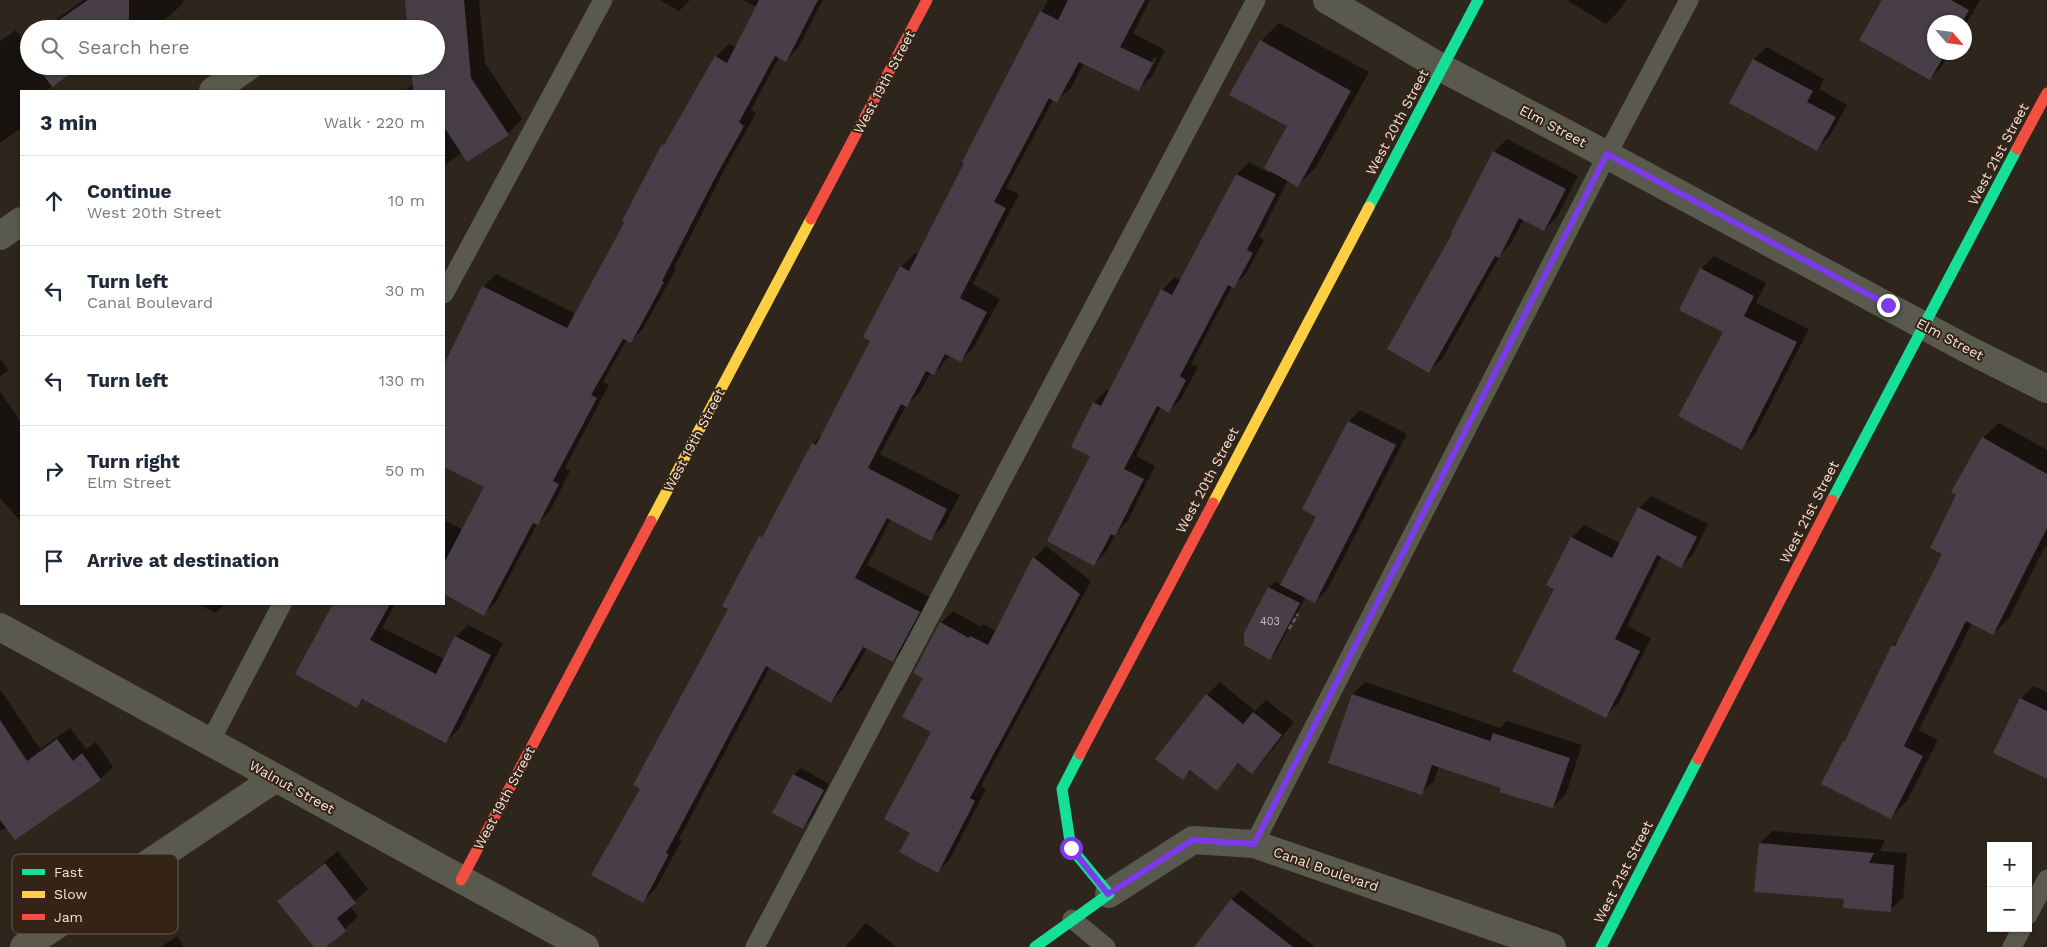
<!DOCTYPE html>
<meta charset="utf-8">
<style>
body{margin:0;font-family:"Work Sans",sans-serif;background:#f6f6f7;color:#1f2937}
.controls{position:absolute;right:15px;bottom:15px;display:grid;overflow:hidden;border-radius:0px;box-shadow:0 1px 4px #0004}
.controls button{width:45px;height:45px;display:grid;place-items:center;padding:0;border:0;border-bottom:1px solid #e0e1e3;background:#fff;color:#1f2937;font:25px sans-serif}
.compass{position:absolute;left:1927px;top:15px;width:45px;height:45px;border-radius:50%;background:#fff;box-shadow:0 1px 4px #0004;rotate:118deg}
.stop{position:absolute;width:15px;height:15px;margin:-11px;border:4px solid #7c3aed;border-radius:50%;background:#fff}
.stop.end{background:#7c3aed;border-color:#fff;box-shadow:0 1px 5px #0008}
.list{margin:0;padding:0;list-style:none}
h2{display:flex;justify-content:space-between;align-items:center;height:65px;margin:0;padding:0 20px;font-size:21px}
h2 small{font-size:16px;font-weight:400;color:#747a83}
.list li{display:grid;grid-template-columns:32px 1fr auto;gap:15px;align-items:center;box-sizing:border-box;height:90px;padding:0 20px;border-top:1px solid #e0e1e3}
.list b{display:block;font-size:19px;white-space:nowrap}
.list p{margin:0;font-size:16px;white-space:nowrap;color:#747a83}
.list em{font-size:16px;font-style:normal;color:#747a83}
.icon{flex:none;width:28px;height:28px;fill:none;stroke:currentColor;stroke-width:2;stroke-linecap:round;stroke-linejoin:round}
.map{position:relative;flex:none;width:2047px;height:947px;overflow:hidden}
.search{position:absolute;background:#fff;box-shadow:0 1px 4px #0004;left:20px;top:20px;width:425px;height:55px;display:flex;align-items:center;gap:12px;box-sizing:border-box;padding:0 18px;border-radius:28px;color:#747a83;font-size:19px}
.panel{position:absolute;background:#fff;box-shadow:0 1px 4px #0004;left:20px;top:90px;width:425px;height:515px;border-radius:0px}
.map>svg:first-child{display:block}
</style>
<div class="map">
<svg width="2047" height="947" viewBox="0 0 2047 947">
<rect width="100%" height="100%" fill="#2e251c"/>
<!-- shadow -->
<g fill="#0007" fill-rule="evenodd">
<path d="M 84,0 L 183,0 L 184,2 L 172,14 L 152,29 L 42,29 Z"/>
<path d="M 406,0 L 479,0 L 485,63 L 522,119 L 508,134 L 462,153 L 444,165 L 444,91 L 405,91 L 436,66 L 436,29 Z"/>
<path d="M 660,0 L 690,0 L 679,11 Z"/>
<path d="M 743,0 L 823,0 L 798,48 L 786,61 L 779,57 L 751,110 L 756,113 L 727,165 L 674,268 L 676,269 L 643,329 L 631,341 L 627,339 L 603,382 L 609,385 L 565,468 L 570,471 L 550,511 L 537,524 L 496,602 L 484,614 L 444,593 L 444,520 L 463,530 L 486,487 L 444,465 L 444,364 L 445,365 L 483,287 L 496,274 L 576,314 L 626,222 L 663,145 L 671,136 L 716,57 L 729,44 L 736,48 L 757,7 Z"/>
<path d="M 1048,0 L 1150,0 L 1133,33 L 1165,50 L 1152,76 L 1138,90 L 1084,63 L 1071,88 L 1057,101 L 1053,100 L 1006,188 L 1019,194 L 973,284 L 1000,299 L 974,347 L 961,360 L 950,355 L 934,374 L 931,372 L 920,392 L 906,406 L 880,454 L 960,495 L 944,526 L 930,539 L 891,519 L 867,565 L 932,598 L 906,647 L 893,661 L 867,648 L 844,688 L 831,702 L 770,667 L 679,839 L 682,840 L 656,888 L 642,902 L 641,789 L 730,608 L 724,605 L 813,444 L 825,431 L 872,341 L 901,267 L 915,253 L 919,255 L 965,162 L 963,161 ZM 1154,57 L 1157,58 L 1148,75 L 1145,75 Z"/>
<path d="M 1569,0 L 1626,0 L 1619,11 L 1606,24 L 1568,1 Z"/>
<path d="M 1883,0 L 1980,0 L 1964,27 L 1964,22 L 1934,22 L 1934,52 L 1950,52 L 1942,66 L 1930,79 Z"/>
<path d="M 1279,23 L 1369,72 L 1316,167 L 1298,185 L 1288,180 L 1259,237 L 1264,240 L 1246,274 L 1232,286 L 1191,364 L 1198,367 L 1181,399 L 1169,411 L 1161,407 L 1136,456 L 1155,466 L 1127,522 L 1117,532 L 1106,552 L 1094,564 L 1091,456 L 1094,403 L 1106,390 L 1110,392 L 1162,290 L 1175,277 L 1181,281 L 1237,174 L 1249,162 L 1270,173 L 1271,171 L 1288,126 L 1261,41 Z"/>
<path d="M 16,30 L 24,41 L 29,38 L 29,66 L 79,66 L 46,91 L 21,91 L 21,128 L 0,143 L 0,41 Z"/>
<path d="M 1767,47 L 1824,79 L 1819,89 L 1847,105 L 1829,137 L 1817,150 L 1731,103 L 1754,59 Z"/>
<path d="M 1507,139 L 1578,176 L 1557,217 L 1544,230 L 1524,219 L 1511,243 L 1501,254 L 1442,359 L 1429,371 L 1494,152 Z"/>
<path d="M 1714,256 L 1766,283 L 1756,303 L 1809,329 L 1754,436 L 1741,448 L 1725,332 L 1701,269 Z"/>
<path d="M 0,358 L 8,370 L 0,377 Z"/>
<path d="M 0,391 L 21,423 L 21,522 L 0,498 Z"/>
<path d="M 1360,410 L 1407,434 L 1327,590 L 1315,601 L 1306,596 L 1276,652 L 1270,658 L 1245,633 L 1269,587 L 1276,581 L 1281,584 L 1318,516 L 1349,421 Z"/>
<path d="M 1999,423 L 2047,450 L 2047,548 L 2045,546 L 2009,618 L 1993,634 L 1972,623 L 1919,730 L 1938,740 L 1907,801 L 1891,817 L 1823,783 L 1893,645 L 1900,639 L 1944,553 L 1983,438 Z"/>
<path d="M 1651,496 L 1708,524 L 1693,554 L 1681,566 L 1661,557 L 1627,626 L 1651,638 L 1618,704 L 1605,716 L 1556,588 L 1572,538 L 1584,525 L 1621,544 L 1639,508 Z"/>
<path d="M 1046,546 L 1091,581 L 981,786 L 986,789 L 950,859 L 938,871 L 911,832 L 933,731 L 924,677 L 941,623 L 953,611 L 981,627 L 983,624 L 996,631 L 1034,558 Z"/>
<path d="M 198,604 L 225,604 L 216,613 Z"/>
<path d="M 334,604 L 395,604 L 382,628 L 445,659 L 456,637 L 468,625 L 503,643 L 459,729 L 446,741 L 364,699 L 357,706 L 296,674 Z"/>
<path d="M 1220,682 L 1255,711 L 1266,700 L 1294,722 L 1264,760 L 1252,773 L 1239,763 L 1216,789 L 1192,770 L 1183,779 L 1207,695 Z"/>
<path d="M 1365,682 L 1500,728 L 1507,721 L 1582,745 L 1566,794 L 1553,807 L 1502,787 L 1439,766 L 1434,781 L 1421,793 L 1353,694 Z"/>
<path d="M 2033,686 L 2047,692 L 2047,777 L 2021,699 Z"/>
<path d="M 0,689 L 40,749 L 70,728 L 86,749 L 96,742 L 113,767 L 100,779 L 0,831 Z"/>
<path d="M 801,768 L 829,784 L 809,821 L 803,828 L 774,812 L 794,775 Z"/>
<path d="M 1773,831 L 1885,840 L 1880,851 L 1907,853 L 1903,898 L 1890,910 L 1760,843 Z"/>
<path d="M 338,851 L 368,889 L 350,906 L 358,917 L 324,947 L 315,947 L 279,901 L 292,889 Z"/>
<path d="M 1241,890 L 1315,947 L 1196,947 L 1231,900 Z"/>
<path d="M 866,923 L 897,947 L 845,947 Z"/>
<path d="M 177,936 L 184,947 L 161,947 Z"/>
</g>
<!-- building -->
<g fill="#483e48">
<path d="M 88,0 L 129,0 L 129,29 L 46,29 Z"/>
<path d="M 405,0 L 464,0 L 471,78 L 509,135 L 467,162 L 444,127 L 444,91 L 413,91 L 411,66 L 436,66 L 436,29 L 408,29 Z"/>
<path d="M 759,0 L 818,0 L 786,62 L 775,56 L 739,122 L 744,126 L 715,178 L 662,281 L 664,282 L 631,343 L 623,339 L 591,395 L 597,398 L 553,481 L 559,484 L 538,525 L 533,523 L 484,616 L 444,594 L 444,563 L 484,487 L 444,467 L 444,365 L 482,286 L 567,328 L 624,223 L 622,221 L 662,144 L 664,145 L 715,56 L 727,63 Z"/>
<path d="M 1068,0 L 1145,0 L 1120,47 L 1153,63 L 1139,91 L 1079,62 L 1057,103 L 1049,98 L 994,202 L 1006,208 L 960,298 L 987,312 L 961,362 L 945,354 L 934,375 L 926,371 L 907,407 L 901,404 L 868,468 L 947,509 L 931,541 L 887,518 L 855,578 L 920,612 L 893,662 L 863,647 L 831,703 L 766,666 L 666,853 L 669,854 L 643,903 L 591,875 L 640,789 L 633,785 L 728,609 L 722,606 L 759,536 L 762,537 L 812,443 L 816,445 L 870,341 L 863,337 L 900,266 L 909,271 L 964,163 L 962,162 L 1040,11 L 1058,20 Z"/>
<path d="M 1882,0 L 1951,0 L 1969,10 L 1962,22 L 1934,22 L 1934,52 L 1946,52 L 1930,80 L 1859,40 Z"/>
<path d="M 1260,40 L 1351,91 L 1298,187 L 1264,168 L 1287,126 L 1229,95 Z"/>
<path d="M 1753,59 L 1813,91 L 1807,102 L 1836,117 L 1817,151 L 1729,103 Z"/>
<path d="M 37,66 L 81,66 L 52,87 Z"/>
<path d="M 1493,151 L 1566,189 L 1544,231 L 1519,218 L 1499,258 L 1495,256 L 1429,373 L 1387,349 L 1452,234 L 1451,233 Z"/>
<path d="M 1236,174 L 1276,194 L 1247,250 L 1253,253 L 1234,288 L 1228,285 L 1180,376 L 1186,380 L 1169,413 L 1157,406 L 1124,469 L 1144,479 L 1115,536 L 1111,534 L 1094,566 L 1047,541 L 1090,456 L 1071,447 L 1093,402 L 1101,406 L 1161,289 L 1172,295 Z"/>
<path d="M 1700,268 L 1754,296 L 1744,316 L 1797,342 L 1742,450 L 1678,416 L 1723,332 L 1679,310 Z"/>
<path d="M 1348,421 L 1396,445 L 1315,603 L 1280,585 L 1316,517 L 1302,509 Z"/>
<path d="M 1982,437 L 2047,474 L 2047,528 L 1993,635 L 1966,621 L 1904,746 L 1923,756 L 1891,819 L 1821,784 L 1843,741 L 1844,742 L 1892,645 L 1895,646 L 1942,554 L 1930,548 L 1956,495 L 1951,492 Z"/>
<path d="M 1638,507 L 1697,537 L 1681,568 L 1657,555 L 1615,639 L 1640,651 L 1606,718 L 1512,671 L 1554,589 L 1546,585 L 1571,537 L 1612,558 Z"/>
<path d="M 1033,557 L 1080,594 L 970,798 L 975,801 L 938,873 L 899,852 L 910,833 L 884,819 L 931,732 L 902,717 L 923,678 L 913,673 L 940,622 L 969,638 L 970,636 L 988,645 Z"/>
<path d="M 1268,587 L 1300,603 L 1270,660 L 1244,645 L 1244,633 Z"/>
<path d="M 333,604 L 390,604 L 370,640 L 436,674 L 455,636 L 491,655 L 446,743 L 362,699 L 357,708 L 295,674 Z"/>
<path d="M 1206,694 L 1243,724 L 1253,712 L 1282,735 L 1252,774 L 1238,763 L 1217,791 L 1190,770 L 1183,780 L 1155,759 Z"/>
<path d="M 1352,694 L 1490,741 L 1493,733 L 1570,758 L 1553,808 L 1499,792 L 1501,788 L 1432,765 L 1422,795 L 1328,763 Z"/>
<path d="M 2020,698 L 2047,711 L 2047,779 L 1993,753 Z"/>
<path d="M 0,720 L 27,761 L 57,739 L 73,761 L 82,753 L 101,780 L 15,840 L 0,820 Z"/>
<path d="M 793,774 L 824,790 L 803,829 L 772,813 Z"/>
<path d="M 1759,843 L 1874,853 L 1869,863 L 1894,865 L 1891,912 L 1843,908 L 1844,899 L 1754,892 Z"/>
<path d="M 325,863 L 356,903 L 337,918 L 346,931 L 326,947 L 314,947 L 277,901 Z"/>
<path d="M 1231,899 L 1293,947 L 1194,947 Z"/>
</g>
<g fill="none" stroke-linecap="round" stroke-linejoin="round">
<!-- path -->
<path stroke="#5b5a50" stroke-width="3" stroke-dasharray="5 2.5" stroke-linecap="butt" d="M 1289,629 L 1298,614"/>
<!-- lane -->
<g stroke="#59594d" stroke-width="19">
<path d="M 444,294 L 603,0"/>
<path d="M 210,742 L 282,604"/>
<path d="M 1254,844 L 1607,155 L 1689,0"/>
<path d="M 2028,915 L 2047,879"/>
<path d="M 1072,919 L 1106,947"/>
<path d="M 755,947 L 1256,0"/>
<path d="M 2012,947 L 2022,928"/>
</g>
<!-- street -->
<g stroke="#59594d" stroke-width="28">
<path d="M 1327,0 L 1442,68 L 1607,155 L 1965,348 L 2047,389"/>
<path d="M 213,91 L 249,66"/>
<path d="M 0,236 L 21,221"/>
<path d="M 0,627 L 585,947"/>
<path d="M 1109,894 L 1193,840 L 1254,844 L 1552,947"/>
<path d="M 24,947 L 276,778"/>
</g>
<!-- fast -->
<g stroke="#16e098" stroke-width="11">
<path d="M 1369,207 L 1478,0"/>
<path d="M 1832,500 L 2017,149"/>
<path d="M 1035,947 L 1109,894 L 1071,848 L 1062,789 L 1080,754"/>
<path d="M 1601,947 L 1698,759"/>
</g>
<!-- slow -->
<g stroke="#ffcf43" stroke-width="11">
<path d="M 1213,503 L 1369,207"/>
<path d="M 651,521 L 811,219"/>
</g>
<!-- jam -->
<g stroke="#f24e42" stroke-width="11">
<path d="M 2017,149 L 2047,93"/>
<path d="M 811,219 L 927,0"/>
<path d="M 1080,754 L 1213,503"/>
<path d="M 1698,759 L 1832,500"/>
<path d="M 461,880 L 651,521"/>
</g>
</g>
<g fill="none" stroke-linecap="round" stroke-linejoin="round">
<!-- route -->
<path stroke="#7c3aed" stroke-width="6" d="M 1071,848 L 1108,894 L 1193,840 L 1254,844 L 1607,154 L 1888,305"/>
</g>
<g text-anchor="middle" stroke-width="4" stroke-linejoin="round" paint-order="stroke">
<!-- number labels -->
<g font-size="11" fill="#c5bab6">
<text x="1270" y="625">403</text>
</g>
<!-- street labels -->
<g font-size="14" fill="#efe3da" stroke="#352415">
<text transform="translate(884 82) rotate(-62)" y="5">West 19th Street</text>
<text transform="translate(1397 122) rotate(-62)" y="5">West 20th Street</text>
<text transform="translate(1553 126) rotate(28)" y="5">Elm Street</text>
<text transform="translate(1998 154) rotate(-62)" y="5">West 21st Street</text>
<text transform="translate(1950 339) rotate(28)" y="5">Elm Street</text>
<text transform="translate(694 440) rotate(-62)" y="5">West 19th Street</text>
<text transform="translate(1207 480) rotate(-62)" y="5">West 20th Street</text>
<text transform="translate(1809 512) rotate(-63)" y="5">West 21st Street</text>
<text transform="translate(292 787) rotate(29)" y="5">Walnut Street</text>
<text transform="translate(504 798) rotate(-62)" y="5">West 19th Street</text>
<text transform="translate(1326 869) rotate(19)" y="5">Canal Boulevard</text>
<text transform="translate(1623 872) rotate(-63)" y="5">West 21st Street</text>
</g>
</g>
<!-- legend -->
<rect x="12" y="854" width="166" height="80" rx="8" fill="#352415" stroke="#6d5d50" stroke-width="1"/>
<rect x="22" y="869" width="23" height="6" fill="#16e098"/>
<rect x="22" y="891" width="23" height="7" fill="#ffcf43"/>
<rect x="22" y="914" width="23" height="6" fill="#f24e42"/>
<g font-size="14" fill="#efe3da">
<text x="54" y="877">Fast</text>
<text x="54" y="899">Slow</text>
<text x="54" y="922">Jam</text>
</g>
</svg>
<div class="controls">
<button>+</button>
<button>−</button>
</div>
<svg class="compass" viewBox="-18 -18 36 36"><path d="M0-13l5 13h-10z" fill="#e53935"/><path d="M0 13l5-13h-10z" fill="#747a83"/></svg>
<div class="stop" style="left:1071px;top:848px"></div>
<div class="stop end" style="left:1888px;top:305px"></div>
<div class="search"><svg class="icon" aria-label="search" viewBox="0 0 24 24"><circle cx="10" cy="10" r="6"/><path d="M15 15l6 6"/></svg>Search here</div>
<section class="panel">
<h2>3 min<small>Walk · 220 m</small></h2>
<ul class="list">
<li><svg class="icon" aria-label="ahead" viewBox="0 0 24 24"><path d="M12 20V5M6 11l6-6 6 6"/></svg><div><b>Continue</b><p>West 20th Street</p></div><em>10 m</em></li>
<li><svg class="icon" aria-label="left" viewBox="0 0 24 24"><path d="M17 20v-9H6M10 6l-5 5 5 5"/></svg><div><b>Turn left</b><p>Canal Boulevard</p></div><em>30 m</em></li>
<li><svg class="icon" aria-label="left" viewBox="0 0 24 24"><path d="M17 20v-9H6M10 6l-5 5 5 5"/></svg><div><b>Turn left</b></div><em>130 m</em></li>
<li><svg class="icon" aria-label="right" viewBox="0 0 24 24"><path d="M7 20v-9h11M14 6l5 5-5 5"/></svg><div><b>Turn right</b><p>Elm Street</p></div><em>50 m</em></li>
<li><svg class="icon" aria-label="arrive" viewBox="0 0 24 24"><path d="M6 21V4h12l-3 4 3 4H6"/></svg><div><b>Arrive at destination</b></div></li>
</ul>
</section>
</div>
